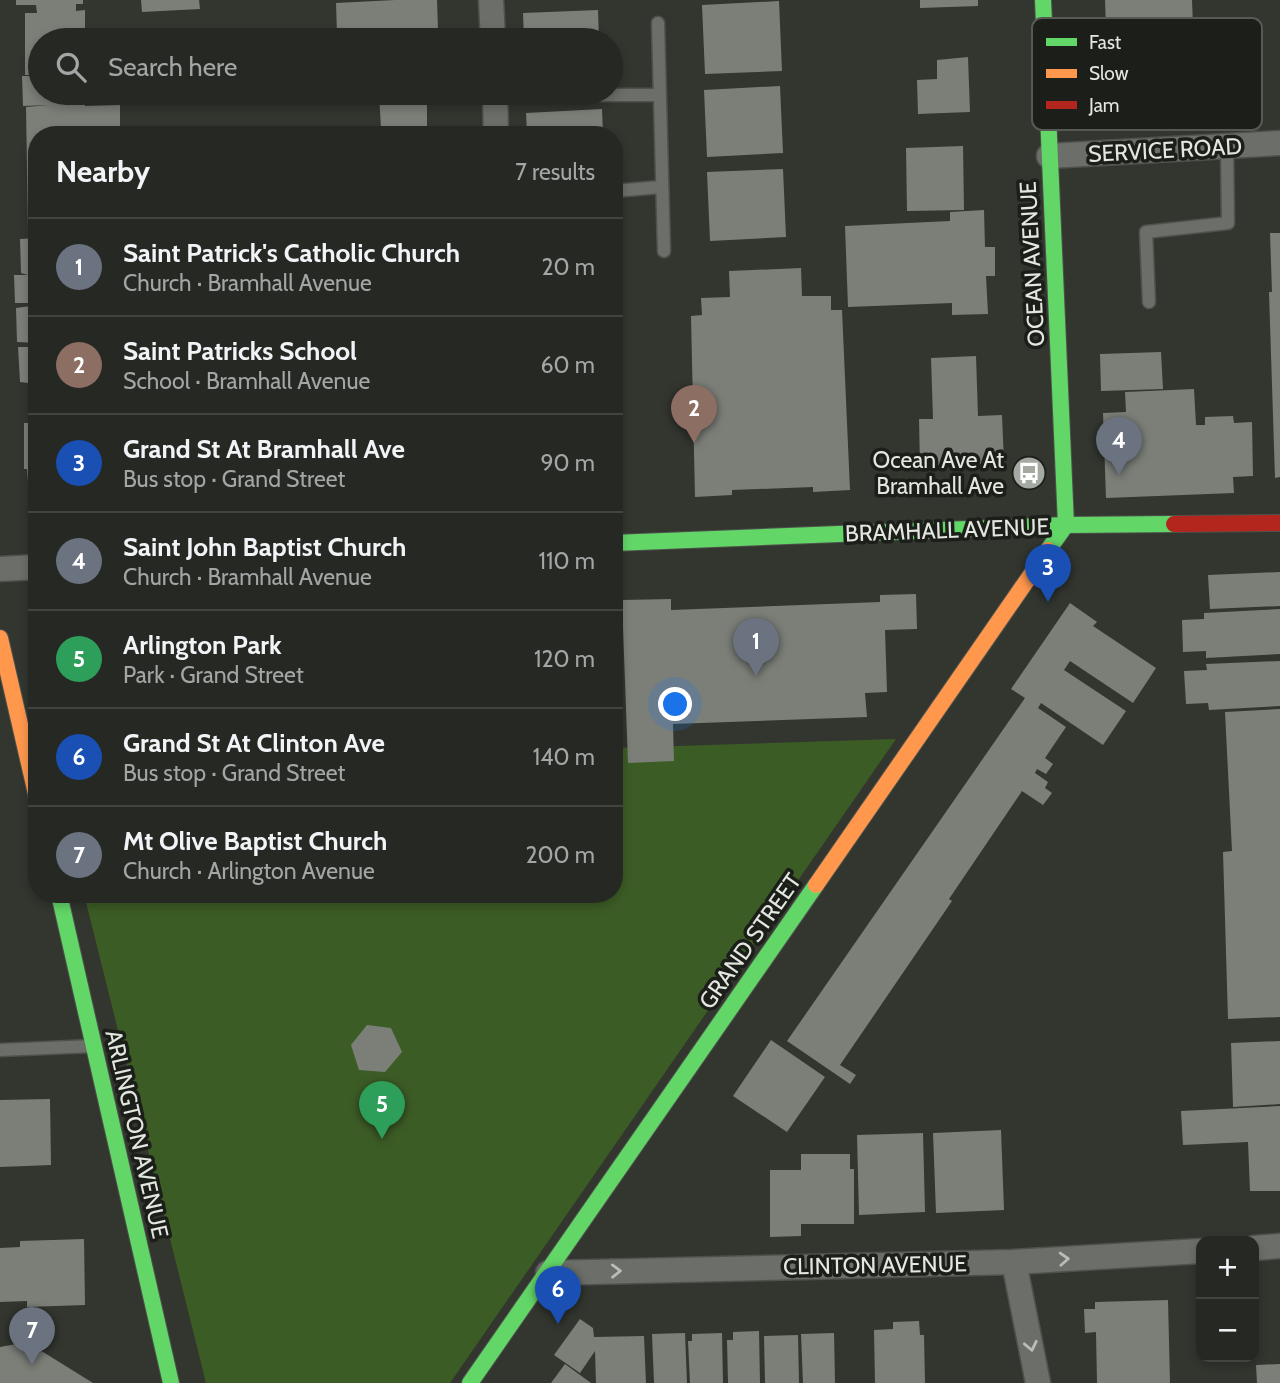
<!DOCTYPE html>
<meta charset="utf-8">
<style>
body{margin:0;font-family:Cabin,sans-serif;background:#323430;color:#f1f3f6}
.controls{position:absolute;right:21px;bottom:21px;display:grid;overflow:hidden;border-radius:14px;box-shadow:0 4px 10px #0003}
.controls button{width:63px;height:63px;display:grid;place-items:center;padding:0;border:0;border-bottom:2px solid #424441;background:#262823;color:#f1f3f6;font:35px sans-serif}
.you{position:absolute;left:676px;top:705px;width:24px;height:24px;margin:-18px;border:5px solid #fff;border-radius:50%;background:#1a73e8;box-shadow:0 0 0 10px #1a73e833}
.badge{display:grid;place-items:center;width:46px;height:46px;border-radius:50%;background:#ea580c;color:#fff;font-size:23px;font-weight:700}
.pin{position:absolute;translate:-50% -58px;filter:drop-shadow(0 2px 4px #0008)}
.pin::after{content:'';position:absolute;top:37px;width:24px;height:21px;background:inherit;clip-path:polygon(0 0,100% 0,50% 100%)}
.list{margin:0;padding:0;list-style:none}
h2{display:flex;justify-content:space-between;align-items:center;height:91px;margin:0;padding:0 28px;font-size:30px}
h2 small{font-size:23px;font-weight:400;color:#a4a6a6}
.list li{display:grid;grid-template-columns:46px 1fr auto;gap:21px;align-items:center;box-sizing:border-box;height:98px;padding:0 28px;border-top:2px solid #424441}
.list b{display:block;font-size:26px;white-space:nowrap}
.list p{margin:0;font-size:23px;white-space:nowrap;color:#a4a6a6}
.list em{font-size:23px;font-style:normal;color:#a4a6a6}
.icon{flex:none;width:38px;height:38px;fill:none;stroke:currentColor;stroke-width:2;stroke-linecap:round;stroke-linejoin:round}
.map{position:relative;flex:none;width:1280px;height:1383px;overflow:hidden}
.search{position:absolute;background:#262823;box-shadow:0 4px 10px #0003;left:28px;top:28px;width:595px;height:77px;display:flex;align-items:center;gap:18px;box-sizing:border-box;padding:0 24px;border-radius:38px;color:#a4a6a6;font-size:26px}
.panel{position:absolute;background:#262823;box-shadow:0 4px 10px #0003;left:28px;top:126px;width:595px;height:777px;border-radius:28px}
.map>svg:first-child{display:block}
</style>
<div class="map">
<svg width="1280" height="1383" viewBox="0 0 1280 1383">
<rect width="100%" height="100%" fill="#32362f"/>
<!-- green -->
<path fill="#3c5c25" d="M 896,739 L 450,1383 L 206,1383 L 84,894 L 614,894 L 614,748 Z"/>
<!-- building -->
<g fill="#7b7f78">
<path d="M 16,0 L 83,0 L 83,4 L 76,4 L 76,11 L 85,10 L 85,38 L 40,40 L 40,75 L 25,75 L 25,13 L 37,13 L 36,5 L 16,5 Z"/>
<path d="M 141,0 L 199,0 L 200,9 L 142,12 Z"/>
<path d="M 395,0 L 437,0 L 438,29 L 337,34 L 336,3 Z"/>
<path d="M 920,0 L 978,0 L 978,6 L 920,8 Z"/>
<path d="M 1105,0 L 1192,0 L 1193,26 L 1189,26 L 1191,81 L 1171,81 L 1172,99 L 1128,101 L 1128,105 L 1105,106 L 1104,84 L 1108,84 Z"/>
<path d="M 779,1 L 782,71 L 705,74 L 702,5 Z"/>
<path d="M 598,10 L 599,40 L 524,40 L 523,13 Z"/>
<path d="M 433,30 L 434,40 L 380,40 L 379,33 Z"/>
<path d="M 968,57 L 970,112 L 918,114 L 917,80 L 937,79 L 937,60 Z"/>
<path d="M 22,76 L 40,76 L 40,93 L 85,93 L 85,106 L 120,105 L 120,135 L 37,135 L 37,231 L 28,231 L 26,107 L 50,105 L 23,106 Z"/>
<path d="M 780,86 L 783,153 L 707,157 L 704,90 Z"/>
<path d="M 379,93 L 427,93 L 427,127 L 381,129 Z"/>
<path d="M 602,109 L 603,135 L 527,135 L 526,113 Z"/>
<path d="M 447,127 L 448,135 L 370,135 L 370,131 Z"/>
<path d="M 963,146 L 964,210 L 907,211 L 906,148 Z"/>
<path d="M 783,169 L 786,237 L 710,241 L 707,172 Z"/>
<path d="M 984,210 L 985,247 L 995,247 L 995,276 L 986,276 L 988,314 L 952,315 L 952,303 L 848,307 L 845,226 L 950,221 L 950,212 Z"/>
<path d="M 1270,233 L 1280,233 L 1280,477 L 1275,478 L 1269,292 L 1272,292 Z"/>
<path d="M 37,238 L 37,303 L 15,303 L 14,275 L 28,275 L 21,273 L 20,239 Z"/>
<path d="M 801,268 L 802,296 L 831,296 L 831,310 L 842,310 L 850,490 L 813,492 L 813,487 L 732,490 L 732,495 L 695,497 L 691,316 L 702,315 L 701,298 L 730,297 L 729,271 Z"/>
<path d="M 31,306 L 37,306 L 37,343 L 17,342 L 16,308 Z"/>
<path d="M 33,345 L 37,345 L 37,384 L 20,382 L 18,347 L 33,347 Z"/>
<path d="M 1161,352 L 1163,389 L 1101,391 L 1100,354 Z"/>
<path d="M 976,356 L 978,416 L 1002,415 L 1004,463 L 920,466 L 919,419 L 933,419 L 931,358 Z"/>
<path d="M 1194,389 L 1196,425 L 1205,425 L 1205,417 L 1233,416 L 1234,423 L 1252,422 L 1253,476 L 1233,477 L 1234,493 L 1106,498 L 1103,413 L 1126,412 L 1125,392 Z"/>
<path d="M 33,400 L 37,400 L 37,481 L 28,482 L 27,469 L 24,469 L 24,423 L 33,423 Z"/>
<path d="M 1280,572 L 1280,606 L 1210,609 L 1208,575 Z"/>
<path d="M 916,594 L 917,629 L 885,630 L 887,692 L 865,693 L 867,717 L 673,724 L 674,761 L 628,763 L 622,600 L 671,599 L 671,610 L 880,602 L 880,595 Z"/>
<path d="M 1070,603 L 1097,622 L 1093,626 L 1156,668 L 1133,703 L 1070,661 L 1064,670 L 1126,711 L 1103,745 L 1041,703 L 1038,708 L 1066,727 L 1045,758 L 1053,764 L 1046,774 L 1037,769 L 1035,773 L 1048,782 L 1045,788 L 1052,793 L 1043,805 L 1022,791 L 949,899 L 952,901 L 840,1065 L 856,1075 L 850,1084 L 787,1041 L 1025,698 L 1011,689 Z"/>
<path d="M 1280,609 L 1280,654 L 1206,658 L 1206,651 L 1183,652 L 1182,620 L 1204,619 L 1204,613 Z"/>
<path d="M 1280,661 L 1280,706 L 1209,710 L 1208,703 L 1186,704 L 1184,671 L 1207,670 L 1206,664 Z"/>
<path d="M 1280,709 L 1280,1017 L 1228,1019 L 1223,852 L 1232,851 L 1225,712 Z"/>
<path d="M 367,1025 L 391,1028 L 402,1052 L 385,1072 L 359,1070 L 351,1045 Z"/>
<path d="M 771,1040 L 825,1077 L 787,1132 L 733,1096 Z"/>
<path d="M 1280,1041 L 1280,1104 L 1233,1107 L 1231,1043 Z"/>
<path d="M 50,1099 L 51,1165 L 0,1167 L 0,1100 Z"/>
<path d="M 1280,1106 L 1280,1191 L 1250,1191 L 1248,1142 L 1183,1145 L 1181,1111 Z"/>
<path d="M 1001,1130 L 1004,1210 L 936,1213 L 933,1133 Z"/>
<path d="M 923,1133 L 925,1212 L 859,1215 L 857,1135 Z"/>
<path d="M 801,1154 L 850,1154 L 850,1169 L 854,1169 L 854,1224 L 801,1224 L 801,1236 L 770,1237 L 770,1170 L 801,1170 Z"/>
<path d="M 84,1239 L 85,1305 L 27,1307 L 27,1301 L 0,1302 L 0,1248 L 20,1247 L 20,1241 Z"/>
<path d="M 1168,1300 L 1170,1383 L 1097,1383 L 1096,1332 L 1085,1333 L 1084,1309 L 1095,1309 L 1095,1302 Z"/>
<path d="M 580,1319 L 593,1328 L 594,1337 L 644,1336 L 646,1383 L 596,1383 L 595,1351 L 580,1373 L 554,1355 Z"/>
<path d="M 919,1321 L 920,1335 L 924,1335 L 925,1383 L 875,1383 L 874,1330 L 893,1329 L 893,1322 Z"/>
<path d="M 759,1331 L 760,1383 L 728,1383 L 727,1340 L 733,1340 L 733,1332 Z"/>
<path d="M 685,1333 L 687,1383 L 654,1383 L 652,1334 Z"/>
<path d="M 722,1333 L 723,1383 L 690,1383 L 688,1341 L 692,1341 L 692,1334 Z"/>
<path d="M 834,1333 L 835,1383 L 803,1383 L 801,1334 Z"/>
<path d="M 798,1335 L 799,1383 L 765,1383 L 764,1336 Z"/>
<path d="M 27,1342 L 93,1383 L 0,1383 L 0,1347 Z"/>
<path d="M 565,1364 L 591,1383 L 551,1383 Z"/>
<path d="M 1280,1364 L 1280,1383 L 1257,1383 L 1256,1365 Z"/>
</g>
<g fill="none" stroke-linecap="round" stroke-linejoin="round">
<defs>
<g id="lane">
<path d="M 658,23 L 664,251"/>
<path d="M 495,95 L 659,95"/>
<path d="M 614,191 L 661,187"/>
<path d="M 1149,302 L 1146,232 L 1228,223 L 1227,146"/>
<path d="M 0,1050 L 93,1046"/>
</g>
<g id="street">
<path d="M 491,0 L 493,40"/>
<path d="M 495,93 L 496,135"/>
<path d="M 1049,156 L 1280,143"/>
<path d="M 0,569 L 37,567"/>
<path d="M 1254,1248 L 1280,1246"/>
<path d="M 1014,1262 L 1038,1383"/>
<path d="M 548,1273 L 1014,1262 L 1201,1251"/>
</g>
<g id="fast">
<path d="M 1043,0 L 1066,525 L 1048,550"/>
<path d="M 614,543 L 1066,525 L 1174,524"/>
<path d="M 59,894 L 171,1383"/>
<path d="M 470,1383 L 816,885"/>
</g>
<g id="slow">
<path d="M 0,638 L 37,798"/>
<path d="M 816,885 L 1048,550"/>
</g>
<path id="jam" d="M 1174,524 L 1280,523"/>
</defs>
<!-- lane casing -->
<use href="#lane" stroke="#4e524c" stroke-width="15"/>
<!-- street casing -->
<use href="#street" stroke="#4e524c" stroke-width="27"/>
<!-- fast casing -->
<use href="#fast" stroke="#4e524c" stroke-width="18"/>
<!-- slow casing -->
<use href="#slow" stroke="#4e524c" stroke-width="18"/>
<!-- jam casing -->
<use href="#jam" stroke="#4e524c" stroke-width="18"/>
<!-- lane -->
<use href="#lane" stroke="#6b6e69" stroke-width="12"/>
<!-- street -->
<use href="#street" stroke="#6b6e69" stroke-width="24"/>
<!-- fast -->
<use href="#fast" stroke="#63d668" stroke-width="16"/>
<!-- slow -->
<use href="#slow" stroke="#ff974d" stroke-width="16"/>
<!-- jam -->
<use href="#jam" stroke="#b3261e" stroke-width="16"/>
</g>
<!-- one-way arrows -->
<defs><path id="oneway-chevron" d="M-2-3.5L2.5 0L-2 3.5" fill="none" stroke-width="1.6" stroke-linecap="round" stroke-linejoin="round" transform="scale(1.75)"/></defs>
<g stroke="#b8bdb6">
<use href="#oneway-chevron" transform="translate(1064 1259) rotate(-3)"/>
<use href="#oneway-chevron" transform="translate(616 1271) rotate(-1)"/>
<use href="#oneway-chevron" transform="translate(1031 1346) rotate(78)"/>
</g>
<!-- icons -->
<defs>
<symbol id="bus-disc" viewBox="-11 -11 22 22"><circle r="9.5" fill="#a4a9a1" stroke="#1b1e19"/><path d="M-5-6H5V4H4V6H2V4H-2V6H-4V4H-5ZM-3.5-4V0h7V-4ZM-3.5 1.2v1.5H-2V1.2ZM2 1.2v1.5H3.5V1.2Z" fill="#fff"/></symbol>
</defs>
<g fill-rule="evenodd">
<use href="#bus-disc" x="1010" y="454" width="38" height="38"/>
</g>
<g text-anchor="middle" stroke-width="7" stroke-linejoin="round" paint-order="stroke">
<!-- street labels -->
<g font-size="23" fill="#e2e7df" stroke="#1b1e19">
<text transform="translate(1165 150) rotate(-3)" y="8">SERVICE ROAD</text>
<text transform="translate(1032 264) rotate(-93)" y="8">OCEAN AVENUE</text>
<text transform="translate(947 530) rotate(-2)" y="8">BRAMHALL AVENUE</text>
<text transform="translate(750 941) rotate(-55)" y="8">GRAND STREET</text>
<text transform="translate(137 1134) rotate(77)" y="8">ARLINGTON AVENUE</text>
<text transform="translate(875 1265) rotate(-1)" y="8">CLINTON AVENUE</text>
</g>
<!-- poi labels -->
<g font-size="23" fill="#e2e7df" stroke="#1b1e19" text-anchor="end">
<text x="1004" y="468">Ocean Ave At<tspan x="1004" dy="26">Bramhall Ave</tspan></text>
</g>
</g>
<!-- legend -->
<rect x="1032" y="18" width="230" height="112" rx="10" fill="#1b1e19" stroke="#575a54" stroke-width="2"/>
<rect x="1046" y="38" width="31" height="8" fill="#63d668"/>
<rect x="1046" y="69" width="31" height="9" fill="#ff974d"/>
<rect x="1046" y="101" width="31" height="8" fill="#b3261e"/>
<g font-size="19" fill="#e2e7df">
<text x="1089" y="49">Fast</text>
<text x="1089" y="80">Slow</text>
<text x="1089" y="112">Jam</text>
</g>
</svg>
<div class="controls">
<button>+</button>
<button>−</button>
</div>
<div class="you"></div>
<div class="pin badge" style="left:756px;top:676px;background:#6b7280">1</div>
<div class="pin badge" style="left:694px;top:443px;background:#8d6e63">2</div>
<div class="pin badge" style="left:1048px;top:602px;background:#1a4fb4">3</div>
<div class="pin badge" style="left:1119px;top:475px;background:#6b7280">4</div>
<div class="pin badge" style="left:382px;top:1139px;background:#2e9e5b">5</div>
<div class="pin badge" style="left:558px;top:1324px;background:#1a4fb4">6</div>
<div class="pin badge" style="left:32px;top:1365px;background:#6b7280">7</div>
<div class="search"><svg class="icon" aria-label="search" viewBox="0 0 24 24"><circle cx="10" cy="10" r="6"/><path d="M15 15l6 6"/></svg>Search here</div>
<section class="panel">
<h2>Nearby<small>7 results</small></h2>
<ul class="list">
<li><span class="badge" style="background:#6b7280">1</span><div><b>Saint Patrick's Catholic Church</b><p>Church · Bramhall Avenue</p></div><em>20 m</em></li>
<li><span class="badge" style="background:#8d6e63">2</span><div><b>Saint Patricks School</b><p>School · Bramhall Avenue</p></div><em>60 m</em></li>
<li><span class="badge" style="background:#1a4fb4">3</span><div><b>Grand St At Bramhall Ave</b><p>Bus stop · Grand Street</p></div><em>90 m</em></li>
<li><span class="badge" style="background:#6b7280">4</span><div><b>Saint John Baptist Church</b><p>Church · Bramhall Avenue</p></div><em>110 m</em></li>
<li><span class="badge" style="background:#2e9e5b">5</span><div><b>Arlington Park</b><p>Park · Grand Street</p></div><em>120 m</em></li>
<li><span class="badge" style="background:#1a4fb4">6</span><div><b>Grand St At Clinton Ave</b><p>Bus stop · Grand Street</p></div><em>140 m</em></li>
<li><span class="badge" style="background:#6b7280">7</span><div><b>Mt Olive Baptist Church</b><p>Church · Arlington Avenue</p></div><em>200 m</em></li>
</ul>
</section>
</div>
